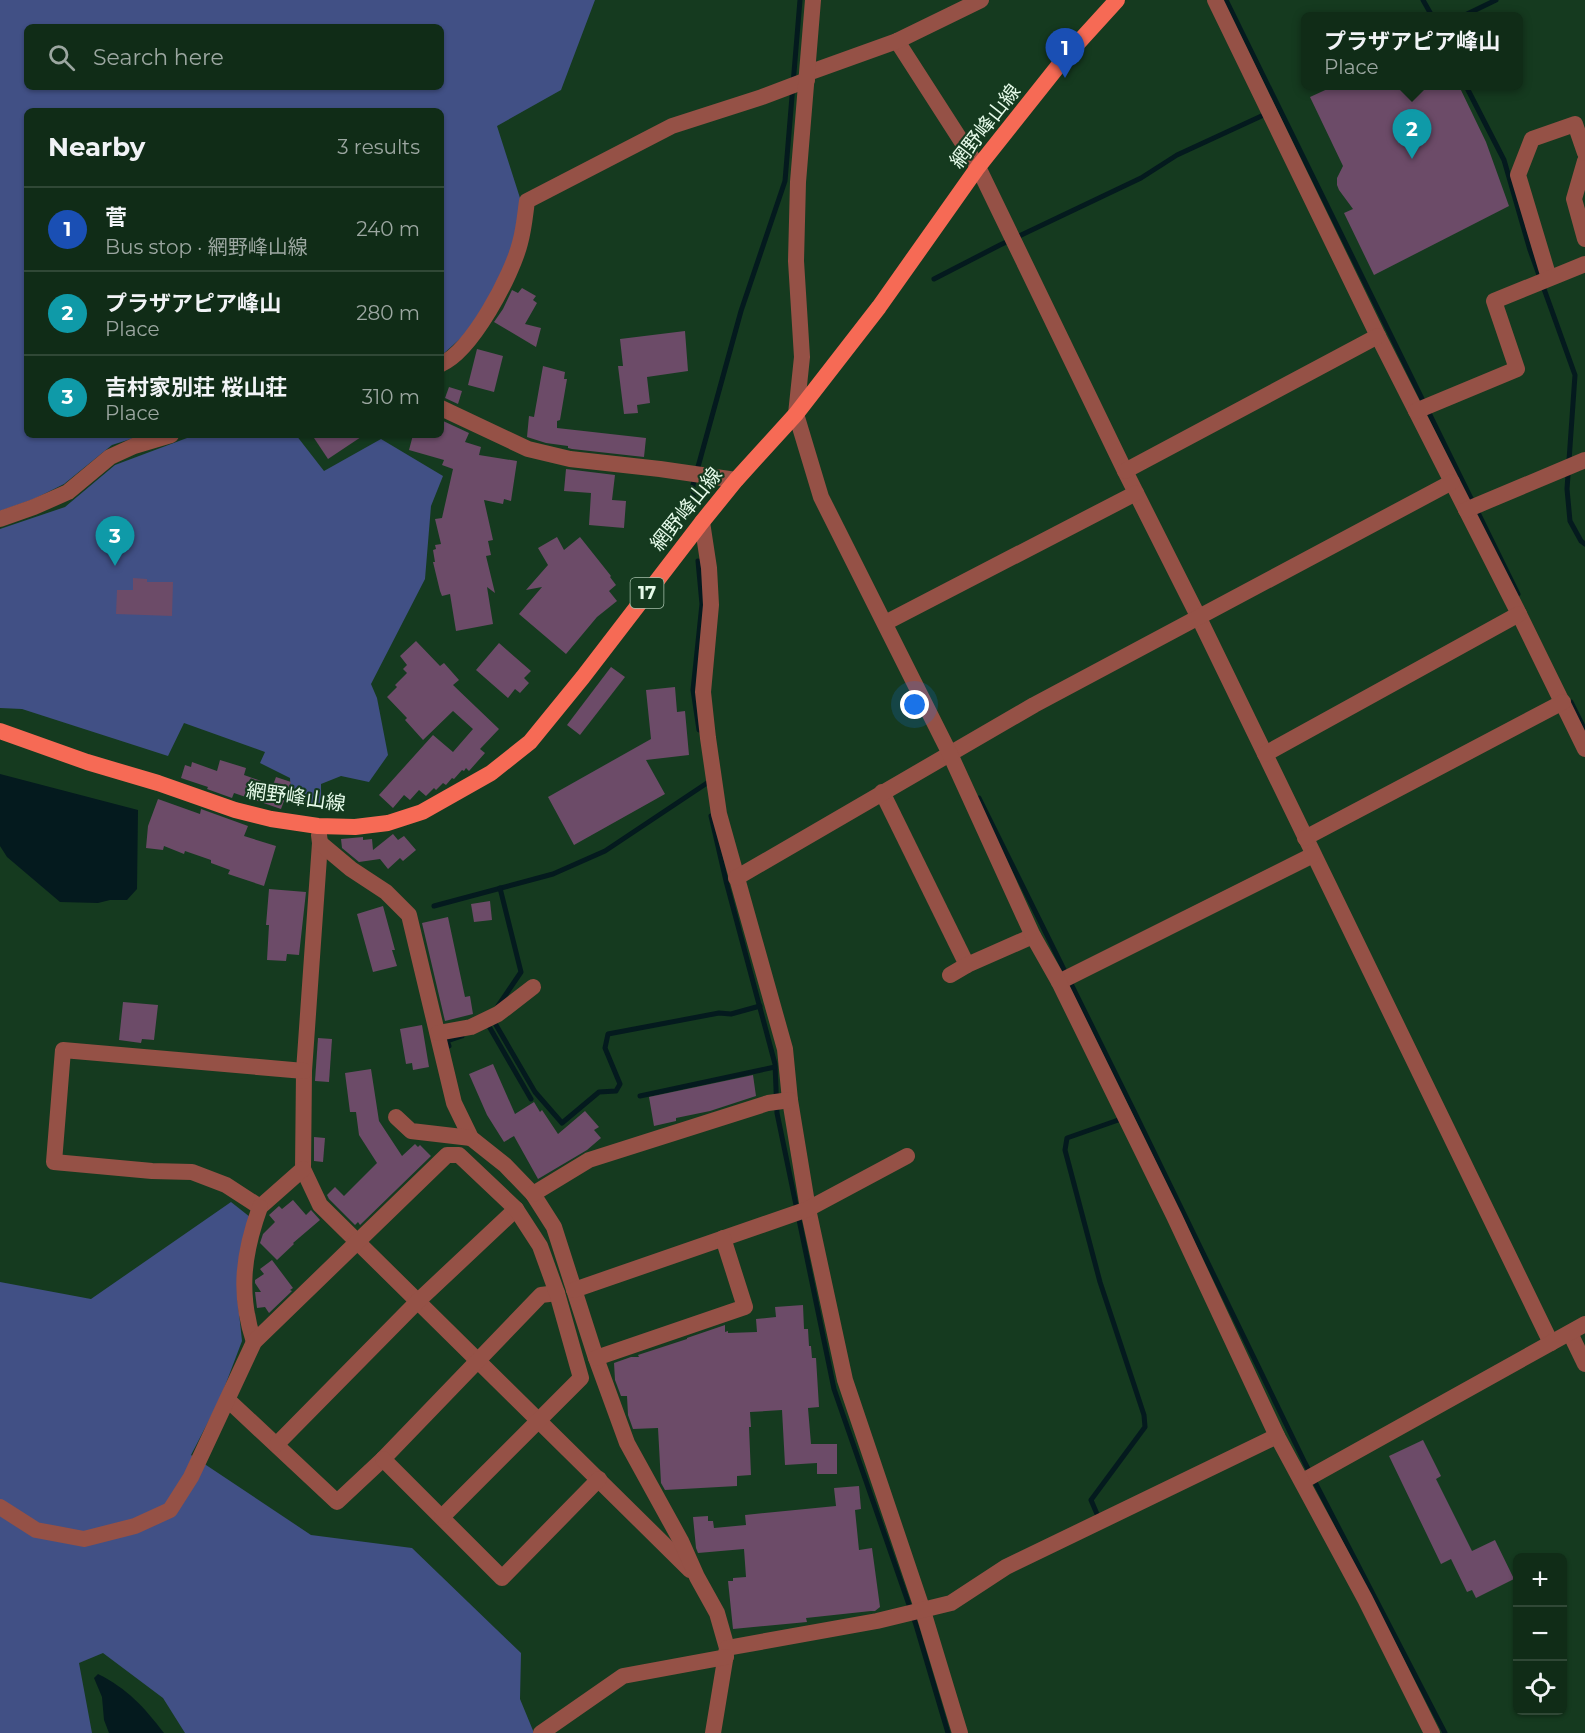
<!DOCTYPE html>
<meta charset="utf-8">
<style>
body{margin:0;font-family:Montserrat,"Noto Sans JP",sans-serif;background:#1e3824;color:#f1f3f6}
.controls{position:absolute;right:18px;bottom:18px;display:grid;overflow:hidden;border-radius:9px;box-shadow:0 2px 4px #0004}
.controls button{width:54px;height:54px;display:grid;place-items:center;padding:0;border:0;border-bottom:2px solid #304836;background:#102c17;color:#f1f3f6;font:30px sans-serif}
.you{position:absolute;left:915px;top:705px;width:21px;height:21px;margin:-15px;border:4px solid #fff;border-radius:50%;background:#1a73e8;box-shadow:0 0 0 9px #1a73e833}
.badge{display:grid;place-items:center;width:39px;height:39px;border-radius:50%;background:#8abfa5;color:#fff;font-size:20px;font-weight:700}
.pin{position:absolute;translate:-50% -50px;filter:drop-shadow(0 2px 3px #0008)}
.pin::after{content:'';position:absolute;top:32px;width:21px;height:18px;background:inherit;clip-path:polygon(0 0,100% 0,50% 100%)}
.popup{position:absolute;left:1301px;top:12px;width:222px;height:78px;box-sizing:border-box;display:grid;place-content:center;border-radius:9px;background:#102c17;filter:drop-shadow(0 2px 4px #0005);font-size:20px;white-space:nowrap;color:#9ca7a1}
.popup b{font-size:22px;color:#f1f3f6}
.popup::after{content:'';position:absolute;left:50%;top:100%;margin-left:-12px;border:12px solid transparent;border-top-color:#102c17}
.list{margin:0;padding:0;list-style:none}
h2{display:flex;justify-content:space-between;align-items:center;height:78px;margin:0;padding:0 24px;font-size:26px}
h2 small{font-size:20px;font-weight:400;color:#9ca7a1}
.list li{display:grid;grid-template-columns:39px 1fr auto;gap:18px;align-items:center;box-sizing:border-box;height:84px;padding:0 24px;border-top:2px solid #304836}
.list b{display:block;font-size:22px;white-space:nowrap}
.list p{margin:0;font-size:20px;white-space:nowrap;color:#9ca7a1}
.list em{font-size:20px;font-style:normal;color:#9ca7a1}
.icon{flex:none;width:33px;height:33px;fill:none;stroke:currentColor;stroke-width:2;stroke-linecap:round;stroke-linejoin:round}
.map{position:relative;flex:none;width:1585px;height:1733px;overflow:hidden}
.search{position:absolute;background:#102c17;box-shadow:0 2px 4px #0004;left:24px;top:24px;width:420px;height:66px;display:flex;align-items:center;gap:15px;box-sizing:border-box;padding:0 21px;border-radius:9px;color:#9ca7a1;font-size:22px}
.panel{position:absolute;background:#102c17;box-shadow:0 2px 4px #0004;left:24px;top:108px;width:420px;height:330px;border-radius:9px}
.map>svg:first-child{display:block}
</style>
<div class="map">
<svg width="1585" height="1733" viewBox="0 0 1585 1733">
<rect width="100%" height="100%" fill="#153a1f"/>
<!-- green -->
<g fill="#415085" fill-rule="evenodd">
<path d="M 0,0 L 595,0 L 561,90 L 497,126 L 520,198 L 515,242 L 502,280 L 473,327 L 441,356 L 441,111 L 27,111 L 27,435 L 143,435 L 112,445 L 64,484 L 34,499 L 0,511 ZM 27,27 L 441,27 L 441,87 L 27,87 Z"/>
<path d="M 195,435 L 296,435 L 324,471 L 381,439 L 443,476 L 431,506 L 425,579 L 371,684 L 377,698 L 388,755 L 369,782 L 341,776 L 321,784 L 321,808 L 291,799 L 290,778 L 260,763 L 265,752 L 184,723 L 168,756 L 22,709 L 0,708 L 0,529 L 65,507 L 115,465 Z"/>
<path d="M 231,1202 L 250,1217 L 237,1294 L 242,1341 L 220,1399 L 191,1455 L 311,1535 L 412,1548 L 521,1653 L 520,1699 L 534,1733 L 185,1733 L 163,1698 L 103,1653 L 79,1663 L 92,1733 L 0,1733 L 0,1282 L 91,1299 Z"/>
</g>
<!-- water -->
<g fill="#041a1e">
<path d="M 0,774 L 138,810 L 137,889 L 127,900 L 110,900 L 98,903 L 60,902 L 7,857 L 0,846 Z"/>
<path d="M 98,1674 C 128,1689 144,1707 164,1733 L 109,1733 L 104,1720 L 102,1697 L 94,1678 Z"/>
</g>
<g fill="none" stroke-linecap="round" stroke-linejoin="round">
<!-- stream -->
<g stroke="#041a1e" stroke-width="5">
<path d="M 1226,0 L 1518,594"/>
<path d="M 1423,0 L 1432,16"/>
<path d="M 1463,16 L 1496,0"/>
<path d="M 1466,86 L 1504,160 L 1530,250 L 1575,375 L 1567,489 L 1570,521 L 1581,541 L 1585,544"/>
<path d="M 934,279 L 1000,245 L 1141,178 L 1177,155 L 1268,113"/>
<path d="M 694,503 L 693,485 L 741,311 L 785,181 L 800,0"/>
<path d="M 698,561 L 702,604 L 693,690 L 699,730"/>
<path d="M 1571,702 L 1585,730"/>
<path d="M 979,798 L 1135,1113 L 1305,1463 L 1445,1733"/>
<path d="M 711,816 L 726,881 L 775,1064 L 777,1113 L 834,1389 L 916,1625 L 948,1733"/>
<path d="M 434,906 L 553,874 L 605,851 L 707,783"/>
<path d="M 498,1006 L 521,972 L 500,888"/>
<path d="M 496,1025 L 535,1092 L 562,1123 L 599,1092 L 616,1091 L 620,1084 L 605,1048 L 608,1034 L 719,1013 L 731,1014 L 760,1006"/>
<path d="M 490,1028 L 531,1099"/>
<path d="M 449,1046 L 447,1041 L 462,1036"/>
<path d="M 640,1096 L 775,1067"/>
<path d="M 1097,1514 L 1091,1500 L 1145,1427 L 1144,1415 L 1100,1282 L 1065,1150 L 1067,1138 L 1124,1118"/>
</g>
</g>
<!-- building -->
<g fill="#6c4b68">
<path d="M 1334,86 L 1459,86 L 1486,142 L 1509,206 L 1374,275 L 1344,213 L 1353,209 L 1339,190 L 1337,185 L 1337,178 L 1343,166 L 1310,97 Z"/>
<path d="M 522,288 L 536,296 L 533,300 L 537,303 L 525,324 L 541,328 L 536,347 L 494,322 L 503,309 L 512,290 L 518,293 Z"/>
<path d="M 685,331 L 688,371 L 647,377 L 650,403 L 637,405 L 638,413 L 624,414 L 618,366 L 623,366 L 620,339 Z"/>
<path d="M 477,349 L 503,356 L 494,392 L 468,385 Z"/>
<path d="M 543,366 L 565,372 L 564,379 L 567,379 L 560,420 L 557,421 L 557,428 L 646,438 L 644,457 L 572,449 L 568,448 L 568,446 L 546,443 L 527,437 L 529,416 L 534,417 Z"/>
<path d="M 449,387 L 462,391 L 458,404 L 445,398 Z"/>
<path d="M 441,420 L 469,433 L 465,442 L 481,447 L 479,455 L 517,461 L 511,501 L 504,499 L 503,504 L 484,500 L 493,540 L 488,541 L 491,555 L 486,556 L 495,593 L 487,587 L 493,624 L 456,631 L 450,594 L 442,596 L 440,591 L 433,562 L 435,562 L 433,550 L 436,549 L 435,545 L 441,544 L 435,519 L 442,518 L 453,469 L 442,465 L 444,460 L 409,450 L 413,435 L 441,435 Z"/>
<path d="M 312,435 L 364,435 L 328,459 Z"/>
<path d="M 566,469 L 615,475 L 612,500 L 626,501 L 624,528 L 589,525 L 591,493 L 564,491 Z"/>
<path d="M 557,537 L 564,550 L 580,537 L 611,576 L 610,577 L 616,585 L 609,591 L 617,601 L 597,617 L 566,654 L 519,614 L 542,587 L 526,590 L 548,565 L 538,548 Z"/>
<path d="M 133,578 L 147,579 L 147,582 L 173,582 L 172,616 L 116,614 L 117,590 L 133,590 Z"/>
<path d="M 416,641 L 440,666 L 444,663 L 459,680 L 453,685 L 499,729 L 480,749 L 485,753 L 469,771 L 466,768 L 464,771 L 462,770 L 454,779 L 452,778 L 446,785 L 443,783 L 436,790 L 434,788 L 426,796 L 419,790 L 410,800 L 404,795 L 393,808 L 379,795 L 433,735 L 453,752 L 473,729 L 453,711 L 423,740 L 405,720 L 407,718 L 387,697 L 397,687 L 395,685 L 407,673 L 403,669 L 407,665 L 400,656 Z"/>
<path d="M 499,643 L 531,671 L 524,678 L 529,683 L 520,693 L 515,689 L 508,698 L 476,670 Z"/>
<path d="M 611,667 L 625,677 L 580,735 L 567,725 Z"/>
<path d="M 675,687 L 677,712 L 685,711 L 689,755 L 646,760 L 665,794 L 574,845 L 548,797 L 651,739 L 646,690 Z"/>
<path d="M 220,760 L 246,768 L 244,775 L 273,785 L 276,777 L 291,782 L 281,809 L 234,793 L 232,798 L 207,789 L 208,787 L 181,778 L 185,765 L 191,767 L 192,762 L 217,771 Z"/>
<path d="M 158,799 L 200,814 L 201,809 L 248,826 L 244,836 L 276,846 L 264,886 L 228,874 L 230,870 L 211,863 L 211,860 L 185,851 L 184,854 L 164,846 L 163,850 L 146,848 L 148,826 Z"/>
<path d="M 393,834 L 398,840 L 404,836 L 416,850 L 403,861 L 400,858 L 388,869 L 380,859 L 359,862 L 342,848 L 341,839 L 363,837 L 363,840 L 372,839 L 373,850 Z"/>
<path d="M 269,889 L 306,892 L 299,955 L 287,954 L 286,961 L 267,960 L 269,925 L 266,925 Z"/>
<path d="M 490,901 L 492,920 L 474,922 L 471,904 Z"/>
<path d="M 383,906 L 395,950 L 392,950 L 397,966 L 373,972 L 357,914 Z"/>
<path d="M 448,917 L 465,997 L 470,996 L 473,1014 L 445,1021 L 422,923 Z"/>
<path d="M 123,1002 L 158,1005 L 154,1040 L 142,1039 L 141,1043 L 119,1040 Z"/>
<path d="M 422,1025 L 429,1067 L 413,1070 L 412,1063 L 406,1064 L 400,1029 Z"/>
<path d="M 318,1038 L 332,1039 L 329,1082 L 315,1081 Z"/>
<path d="M 493,1064 L 515,1114 L 534,1102 L 540,1112 L 542,1110 L 558,1134 L 585,1111 L 599,1127 L 594,1130 L 601,1138 L 587,1150 L 538,1179 L 514,1136 L 504,1142 L 487,1115 L 469,1074 Z"/>
<path d="M 371,1069 L 379,1121 L 402,1156 L 415,1144 L 418,1147 L 420,1145 L 431,1156 L 360,1225 L 358,1222 L 355,1225 L 329,1199 L 327,1195 L 335,1187 L 344,1196 L 377,1163 L 359,1135 L 356,1112 L 350,1112 L 345,1073 Z"/>
<path d="M 753,1075 L 756,1096 L 710,1111 L 676,1118 L 676,1121 L 654,1126 L 649,1097 Z"/>
<path d="M 314,1137 L 325,1138 L 323,1162 L 314,1161 Z"/>
<path d="M 293,1200 L 306,1215 L 311,1210 L 320,1220 L 293,1243 L 294,1244 L 277,1260 L 260,1243 L 263,1234 L 275,1222 L 269,1215 L 279,1206 L 282,1209 Z"/>
<path d="M 272,1260 L 293,1288 L 290,1290 L 292,1291 L 269,1313 L 265,1307 L 257,1308 L 255,1292 L 261,1292 L 255,1283 L 255,1280 L 264,1274 L 260,1269 Z"/>
<path d="M 803,1305 L 804,1329 L 808,1329 L 809,1346 L 811,1346 L 812,1358 L 816,1358 L 819,1407 L 808,1408 L 811,1444 L 837,1444 L 837,1474 L 817,1474 L 817,1463 L 785,1465 L 782,1410 L 750,1412 L 751,1427 L 749,1427 L 751,1475 L 737,1476 L 737,1486 L 665,1490 L 661,1483 L 658,1428 L 633,1429 L 628,1415 L 627,1396 L 621,1396 L 615,1380 L 614,1363 L 631,1357 L 639,1357 L 638,1355 L 687,1339 L 687,1338 L 725,1325 L 725,1332 L 728,1331 L 728,1333 L 757,1332 L 756,1319 L 776,1317 L 775,1307 Z"/>
<path d="M 1423,1440 L 1441,1476 L 1436,1479 L 1472,1551 L 1495,1540 L 1514,1579 L 1476,1598 L 1472,1590 L 1467,1592 L 1451,1559 L 1441,1564 L 1389,1456 Z"/>
<path d="M 859,1486 L 861,1509 L 855,1510 L 859,1550 L 872,1548 L 880,1607 L 875,1611 L 871,1611 L 806,1618 L 807,1622 L 733,1629 L 728,1581 L 733,1581 L 733,1578 L 746,1577 L 744,1549 L 698,1553 L 696,1548 L 693,1517 L 708,1516 L 708,1521 L 713,1521 L 714,1528 L 746,1525 L 745,1515 L 836,1506 L 834,1488 Z"/>
</g>
<g fill="none" stroke-linecap="round" stroke-linejoin="round">
<!-- minor -->
<g stroke="#955146" stroke-width="16">
<path d="M 1215,0 L 1378,336 L 1519,614 L 1585,749"/>
<path d="M 897,41 L 978,167 L 1125,471 L 1199,618 L 1551,1343"/>
<path d="M 808,73 L 897,41 L 981,0"/>
<path d="M 1585,161 L 1574,199 L 1585,239"/>
<path d="M 1549,278 L 1518,175 L 1532,139 L 1575,124 L 1585,153"/>
<path d="M 441,364 C 472,351 512,275 520,243 C 524,229 525,215 527,201 L 672,126 L 762,97 L 807,80"/>
<path d="M 441,408 L 528,449 L 570,459 L 660,469 L 736,480"/>
<path d="M 1416,411 L 1517,369 L 1494,301 L 1585,264"/>
<path d="M 1125,471 L 1378,336"/>
<path d="M 1466,510 L 1585,460"/>
<path d="M 0,519 L 34,507 L 68,492 L 110,457 L 134,446 L 171,435"/>
<path d="M 702,522 L 709,568 L 711,605 L 703,692 L 708,738 L 719,814 L 785,1049 L 790,1100 L 808,1209 L 845,1380 L 923,1611 L 960,1733"/>
<path d="M 885,623 L 1136,493"/>
<path d="M 1265,754 L 1519,614"/>
<path d="M 882,792 L 967,965"/>
<path d="M 319,835 L 320,843 L 304,1071 L 303,1169 L 320,1205 L 690,1570"/>
<path d="M 1305,838 L 1563,702"/>
<path d="M 320,843 L 351,869 L 386,892 L 409,915 L 454,1103 L 471,1138 L 505,1165 L 533,1194 L 554,1227 L 596,1358 L 627,1443 L 681,1541 L 697,1577 L 717,1613 L 727,1648 L 713,1733"/>
<path d="M 736,878 L 1034,705 L 1452,482"/>
<path d="M 950,975 L 967,965 L 1033,936"/>
<path d="M 1059,982 L 1313,855"/>
<path d="M 438,1033 L 471,1027 L 498,1014 L 533,987"/>
<path d="M 396,1117 L 411,1131 L 471,1138"/>
<path d="M 303,1169 L 260,1207 L 226,1185 L 192,1172 L 152,1171 L 54,1162 L 63,1050 L 304,1071"/>
<path d="M 533,1194 L 589,1160 L 768,1103 L 790,1100"/>
<path d="M 574,1290 L 808,1209 L 907,1156"/>
<path d="M 1570,1333 L 1585,1364"/>
<path d="M 254,1342 C 238,1294 243,1254 260,1207"/>
<path d="M 596,1358 L 745,1307 L 723,1238"/>
<path d="M 228,1400 L 337,1502 L 383,1459 L 541,1295 L 557,1293"/>
<path d="M 277,1444 L 417,1302 L 516,1209"/>
<path d="M 383,1459 L 502,1578 L 599,1479"/>
<path d="M 1303,1481 L 1585,1324"/>
<path d="M 0,1507 L 36,1530 L 84,1539 L 135,1526 L 170,1510 L 191,1477 L 254,1342 L 447,1155 L 459,1155 L 516,1209 L 540,1246 L 557,1293 L 581,1378 L 442,1517"/>
<path d="M 727,1648 L 877,1621 L 951,1603 L 1006,1567 L 1277,1436"/>
<path d="M 541,1733 L 623,1676 L 726,1657"/>
</g>
<!-- tertiary -->
<path stroke="#955146" stroke-width="16" d="M 813,0 L 798,182 L 796,261 L 802,357 L 796,414 L 821,497 L 950,754 L 1033,936 L 1059,982 L 1174,1216 L 1277,1436 L 1365,1599 L 1432,1733"/>
<!-- primary -->
<path stroke="#f66a55" stroke-width="16" d="M 0,731 L 87,762 L 158,783 L 235,810 L 271,819 L 318,826 L 355,827 L 388,823 L 422,812 L 491,773 L 530,742 L 583,677 L 702,522 L 736,480 L 796,414 L 879,307 L 978,167 L 1067,55 L 1117,0"/>
</g>
<g text-anchor="middle" stroke-width="4.5" stroke-linejoin="round" paint-order="stroke">
<!-- shield labels -->
<rect fill="#153a1f" stroke="#a7c0ac" stroke-width="1.5" x="630.5" y="578" width="33" height="30" rx="4.5"/>
<g font-size="18" font-weight="bold" fill="#e5fae9">
<text x="647" y="599">17</text>
</g>
<!-- street labels -->
<g font-size="20" fill="#e5fae9" stroke="#153a1f">
<text transform="translate(985 126) rotate(-52)" y="7">網野峰山線</text>
<text transform="translate(686 509) rotate(-51)" y="7">網野峰山線</text>
<text transform="translate(296 797) rotate(8)" y="7">網野峰山線</text>
</g>
</g>
</svg>
<div class="controls">
<button>+</button>
<button>−</button>
<button><svg class="icon" aria-label="locate" viewBox="0 0 24 24"><circle cx="12" cy="12" r="6"/><path d="M12 2v4M12 18v4M2 12h4M18 12h4"/></svg></button>
</div>
<div class="you"></div>
<div class="pin badge" style="left:1065px;top:78px;background:#1a4fb4">1</div>
<div class="pin badge" style="left:1412px;top:159px;background:#0f9aa8">2</div>
<div class="popup"><b>プラザアピア峰山</b>Place</div>
<div class="pin badge" style="left:115px;top:566px;background:#0f9aa8">3</div>
<div class="search"><svg class="icon" aria-label="search" viewBox="0 0 24 24"><circle cx="10" cy="10" r="6"/><path d="M15 15l6 6"/></svg>Search here</div>
<section class="panel">
<h2>Nearby<small>3 results</small></h2>
<ul class="list">
<li><span class="badge" style="background:#1a4fb4">1</span><div><b>菅</b><p>Bus stop · 網野峰山線</p></div><em>240 m</em></li>
<li><span class="badge" style="background:#0f9aa8">2</span><div><b>プラザアピア峰山</b><p>Place</p></div><em>280 m</em></li>
<li><span class="badge" style="background:#0f9aa8">3</span><div><b>吉村家別荘 桜山荘</b><p>Place</p></div><em>310 m</em></li>
</ul>
</section>
</div>
